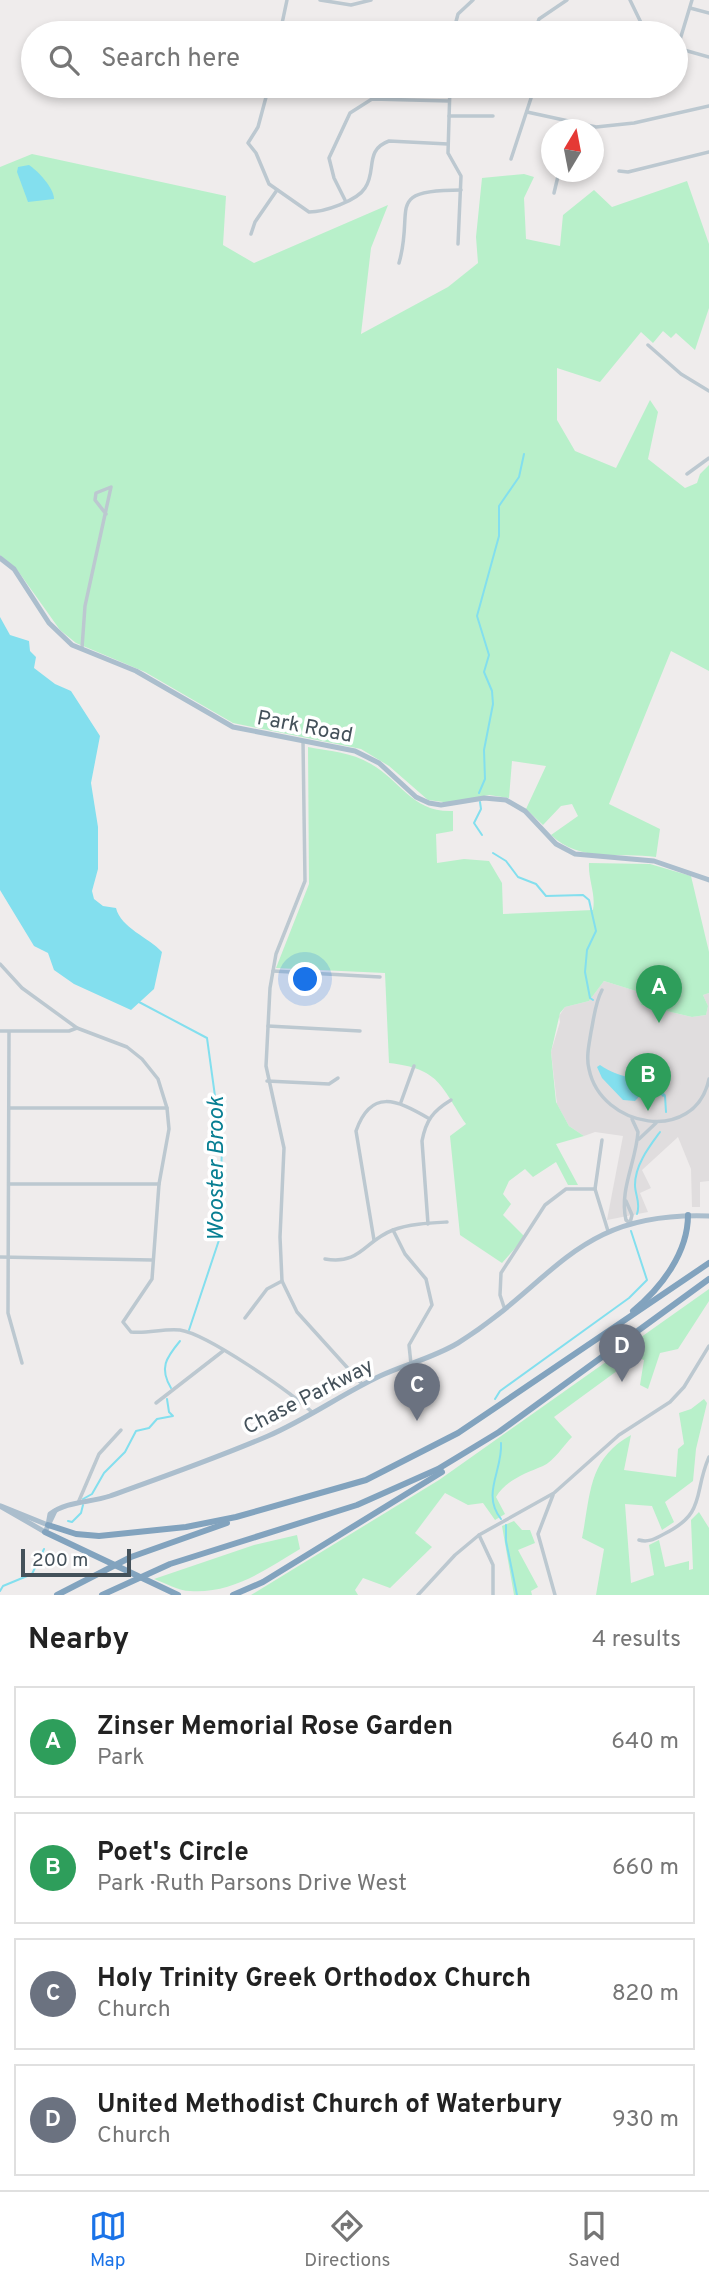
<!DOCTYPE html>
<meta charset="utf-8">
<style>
body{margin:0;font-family:Overpass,sans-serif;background:#f6f6f6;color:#222}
.compass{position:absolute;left:541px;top:119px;width:63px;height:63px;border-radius:50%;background:#fff;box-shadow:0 4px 10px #0003;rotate:10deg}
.scale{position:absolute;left:21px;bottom:18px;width:110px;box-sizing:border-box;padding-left:7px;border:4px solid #44515a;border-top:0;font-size:19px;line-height:24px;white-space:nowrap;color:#44515a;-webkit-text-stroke:5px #fff;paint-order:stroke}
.you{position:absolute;left:306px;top:980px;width:24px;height:24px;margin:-18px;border:5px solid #fff;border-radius:50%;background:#1a73e8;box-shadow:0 0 0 10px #1a73e833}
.badge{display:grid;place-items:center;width:46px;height:46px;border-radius:50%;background:#1a73e8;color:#fff;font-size:23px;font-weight:700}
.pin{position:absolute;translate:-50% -58px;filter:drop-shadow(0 2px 4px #0008)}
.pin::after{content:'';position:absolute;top:37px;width:24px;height:21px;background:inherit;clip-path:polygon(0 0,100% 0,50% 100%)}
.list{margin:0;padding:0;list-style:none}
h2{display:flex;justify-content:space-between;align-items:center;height:91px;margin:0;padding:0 28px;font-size:30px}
h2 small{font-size:23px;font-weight:400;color:#767676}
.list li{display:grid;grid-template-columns:46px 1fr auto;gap:21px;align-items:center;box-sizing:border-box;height:112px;margin:0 14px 14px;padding:0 14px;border:2px solid #e0e0e0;border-radius:0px}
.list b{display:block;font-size:26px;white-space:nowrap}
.list p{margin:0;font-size:23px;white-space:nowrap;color:#767676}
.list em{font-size:23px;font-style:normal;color:#767676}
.icon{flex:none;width:38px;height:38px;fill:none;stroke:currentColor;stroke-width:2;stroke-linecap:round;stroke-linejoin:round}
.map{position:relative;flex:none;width:709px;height:1595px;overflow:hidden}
.search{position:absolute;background:#fff;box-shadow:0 4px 10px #0003;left:21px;right:21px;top:21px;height:77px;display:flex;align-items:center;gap:18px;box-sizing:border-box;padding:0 24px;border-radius:38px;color:#767676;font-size:26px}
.sheet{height:595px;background:#fff}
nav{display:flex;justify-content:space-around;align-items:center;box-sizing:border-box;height:98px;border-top:2px solid #e0e0e0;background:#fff;font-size:19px;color:#767676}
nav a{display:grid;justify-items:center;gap:4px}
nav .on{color:#1a73e8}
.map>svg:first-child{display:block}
</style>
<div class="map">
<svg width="709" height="1595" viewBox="0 0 709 1595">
<rect width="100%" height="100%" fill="#efecec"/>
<!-- education -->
<path fill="#e0ddde" d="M 604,981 L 636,991 L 641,1005 L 692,1017 L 706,1015 L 708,1006 L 703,995 L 709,993 L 709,1181 L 700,1182 L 700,1207 L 692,1207 L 691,1169 L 678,1137 L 642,1170 L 651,1188 L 640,1193 L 648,1212 L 607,1220 L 623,1136 L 595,1132 L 584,1136 L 569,1126 L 557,1104 L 551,1052 L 560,1022 L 559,1016 L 565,1007 L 589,1001 Z"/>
<!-- green -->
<g fill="#b8f0ca">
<path d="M 32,154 L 226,196 L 223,245 L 254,263 L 388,205 L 371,248 L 361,334 L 448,287 L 478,263 L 476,237 L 482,178 L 524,174 L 534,177 L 524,198 L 526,239 L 560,246 L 563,215 L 594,190 L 612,207 L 687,181 L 709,244 L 709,308 L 695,350 L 676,333 L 671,338 L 663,331 L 653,343 L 641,332 L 600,382 L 557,368 L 557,420 L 575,451 L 616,468 L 650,400 L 658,412 L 648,459 L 685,488 L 697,483 L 700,474 L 709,465 L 709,671 L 671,651 L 609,804 L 660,829 L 656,857 C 620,852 580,863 551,835 L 578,816 L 572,804 L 561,806 L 543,825 L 526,809 L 546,766 L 512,761 L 509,798 L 489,795 L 451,803 L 428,800 L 389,766 L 361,749 L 233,723 L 145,672 L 76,643 L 60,630 L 18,571 L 0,555 L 0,167 Z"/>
<path d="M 308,747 C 329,751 351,752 371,764 C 401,781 413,813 453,811 L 453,831 L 436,834 L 437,863 L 464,859 L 489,861 L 502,883 L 503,914 L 593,910 C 596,893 588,880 589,863 L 650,864 L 691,876 L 709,952 L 709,993 L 703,995 L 708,1006 L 706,1015 L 692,1017 L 641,1005 L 636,991 L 604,981 L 589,1001 L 565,1007 L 560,1013 L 551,1052 L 556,1102 L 569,1126 L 584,1136 L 556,1144 L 578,1185 L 568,1185 L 556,1162 L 533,1177 L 525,1169 L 509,1181 L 503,1194 L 511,1204 L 503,1215 L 525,1237 L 502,1263 L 460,1235 L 450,1136 L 466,1124 C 440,1085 440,1069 389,1063 L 385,973 L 276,968 L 309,884 Z"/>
<path d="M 709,1289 L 709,1301 L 678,1349 L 660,1353 L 648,1389 L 640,1385 L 644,1360 L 636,1357 L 554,1417 L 572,1437 C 564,1445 554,1461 543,1466 C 526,1473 506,1480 496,1497 L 505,1514 L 495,1520 L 483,1503 L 468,1505 L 445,1493 L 415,1533 L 432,1547 L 390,1588 L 363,1578 L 355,1590 L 358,1595 L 251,1595 L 439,1480 Z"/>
<path d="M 704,1399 L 707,1403 L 696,1449 L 693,1481 L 665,1502 L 674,1522 L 662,1530 L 652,1506 L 625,1504 L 631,1583 L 654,1575 L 649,1545 L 659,1540 L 665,1567 L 689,1561 L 689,1570 L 693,1569 L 691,1520 L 699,1512 L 709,1528 L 709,1595 L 596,1595 L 604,1549 L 582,1538 C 591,1493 588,1459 631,1435 L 624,1470 L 676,1477 L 678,1449 L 684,1444 L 679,1413 L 691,1409 Z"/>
<path d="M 514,1521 L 522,1530 L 530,1530 L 535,1543 L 518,1550 L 538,1587 L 531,1591 L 532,1595 L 514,1595 L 502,1526 Z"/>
<path d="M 297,1535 L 300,1549 C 267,1569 232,1594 190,1591 C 179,1591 165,1583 154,1579 L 254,1545 Z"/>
</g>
<!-- water -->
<g fill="#83dfee">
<path d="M 29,165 C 38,171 54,188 54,199 L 28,202 L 17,172 L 18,167 Z"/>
<path d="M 0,617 L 10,635 L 29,641 L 30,651 L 36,657 L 34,668 L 55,684 L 71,691 L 100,736 L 91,783 L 98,827 L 98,869 L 92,891 L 94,899 L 103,906 L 116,908 C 121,928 148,937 162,952 L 154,989 L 131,1010 L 74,984 L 54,970 L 48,953 L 34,946 L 0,890 Z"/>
<path d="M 600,1065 C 620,1080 648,1077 666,1095 L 663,1097 L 655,1089 L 646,1089 L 635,1101 L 623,1100 L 602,1078 L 597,1067 Z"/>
</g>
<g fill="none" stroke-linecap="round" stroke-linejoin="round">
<!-- stream -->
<g stroke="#83dfee" stroke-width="2">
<path d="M 479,793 L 485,779 L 484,750 L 493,704 L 492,691 L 484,672 L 489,655 L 477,616 L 499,536 L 499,506 L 519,477 L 524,454"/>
<path d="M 480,802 L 481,809 L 474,823 L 482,835"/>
<path d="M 493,853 L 506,861 L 518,877 L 536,884 L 546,896 L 583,895 L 589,900 L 596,931 L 587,950 L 585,972 L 590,998 L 593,1000"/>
<path d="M 139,1002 L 207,1038 L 222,1147 L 219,1240 L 189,1330"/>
<path d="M 665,1096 L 666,1112"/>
<path d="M 637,1214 C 641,1203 635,1195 635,1185 C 635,1165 649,1147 660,1132"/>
<path d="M 171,1388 C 159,1368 166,1358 180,1341"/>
<path d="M 495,1399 L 500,1391 L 629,1298 L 647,1280 L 631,1231"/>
<path d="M 501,1443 C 503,1470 481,1494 501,1519"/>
<path d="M 83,1499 L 92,1494 L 104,1473 L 125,1452 L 136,1431 L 149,1428 L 157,1419 L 173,1416 L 169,1412 L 167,1399"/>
<path d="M 68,1521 L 72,1522 L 81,1513 L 83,1505"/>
<path d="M 506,1525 L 506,1541 L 517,1595"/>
<path d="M 0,1591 L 3,1586 L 32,1574 L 44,1549"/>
</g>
<!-- minor -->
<g stroke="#bcc8d0" stroke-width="3.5">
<path d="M 320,0 L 351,5 L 371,0"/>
<path d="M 630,0 L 646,33"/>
<path d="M 690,8 L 709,13"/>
<path d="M 280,33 L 287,0"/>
<path d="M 453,33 L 458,14 L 473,0"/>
<path d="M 534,33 L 539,19 L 567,0"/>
<path d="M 595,33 L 597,32"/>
<path d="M 677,48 L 709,57"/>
<path d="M 676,53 L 692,0"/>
<path d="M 269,86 L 258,127 L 248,143 L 256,153 L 269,184 L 309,212 C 324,212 357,201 365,188 C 377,171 364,150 389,141 L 448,144"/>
<path d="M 450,86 L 448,153 L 461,176 L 458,244"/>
<path d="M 527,112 L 596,127 L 634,123 L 709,106"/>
<path d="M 449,116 L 493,116"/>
<path d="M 565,130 L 566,122"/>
<path d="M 511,159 L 535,86"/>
<path d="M 619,171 L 628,172 L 709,152"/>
<path d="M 554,193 L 559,172"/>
<path d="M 345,200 L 334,178 L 329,158 L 350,113 L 372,99 L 449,101"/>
<path d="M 251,234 L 255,222 L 277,190"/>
<path d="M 399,263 C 415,208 383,190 461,190"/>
<path d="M 648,345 L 681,374 L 709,391"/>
<path d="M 687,474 L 709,458"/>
<path d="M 82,648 L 85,606 L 111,487 L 96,493 L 95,500 L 106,514"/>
<path d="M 303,741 L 305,881 L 276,954 L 270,988 L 266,1066 L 284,1148 L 280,1237 L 282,1281 L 297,1312 L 363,1385"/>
<path d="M 0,964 L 22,988 L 77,1028 L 127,1047 L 142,1059 L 158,1079 L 167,1108 L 169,1129 L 159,1184 L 152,1279 L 123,1322 L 131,1332 C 148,1334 164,1328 180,1330 C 207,1334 291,1392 313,1413"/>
<path d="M 273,971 L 380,977"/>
<path d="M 602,990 C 595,1003 594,1018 591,1032 C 589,1045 586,1057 589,1069 C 601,1128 695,1145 709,1079"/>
<path d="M 268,1026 L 360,1031"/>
<path d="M 0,1031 L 69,1031 L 77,1028"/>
<path d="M 9,1032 L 8,1313 L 22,1363"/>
<path d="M 267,1081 L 329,1084 L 338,1078"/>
<path d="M 401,1102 L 414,1066"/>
<path d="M 9,1108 L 167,1108"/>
<path d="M 639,1139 L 656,1123"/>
<path d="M 602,1140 L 595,1189 L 608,1231"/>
<path d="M 9,1184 L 159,1184"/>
<path d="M 626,1201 L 632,1215 L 630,1223"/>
<path d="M 630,1223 L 626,1220 C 619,1190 636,1162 638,1132 L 632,1119"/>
<path d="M 428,1224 L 422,1141 C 426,1120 433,1111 451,1100"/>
<path d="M 393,1230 L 405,1254 L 426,1279 L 432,1305 L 409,1345 L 411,1364"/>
<path d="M 374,1240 L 356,1131 C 371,1088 397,1100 428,1118"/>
<path d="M 0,1257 L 152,1260"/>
<path d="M 325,1259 C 361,1265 364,1241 393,1230 C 409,1224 430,1223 447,1222"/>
<path d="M 504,1307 L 500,1295 L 501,1273 L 545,1205 L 566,1189 L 595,1189"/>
<path d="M 245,1318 L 267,1289 L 282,1281"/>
<path d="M 156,1403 L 223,1351"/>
<path d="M 553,1495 L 538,1534 L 555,1595"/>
<path d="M 78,1503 L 99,1454 L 121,1430"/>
<path d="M 479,1535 L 493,1565 L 493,1595"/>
<path d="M 639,1540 C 649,1543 656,1538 664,1534 C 707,1513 693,1493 709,1457"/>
<path d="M 418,1595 L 455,1555 L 479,1535 L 554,1493 L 619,1435 L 670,1402 L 684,1387 L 709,1346"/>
</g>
<!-- major -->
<g stroke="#abbecd" stroke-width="5">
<path d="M 0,558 L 14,569 L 49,623 L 72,645 L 136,671 L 233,727 L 355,751 L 379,763 L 416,797 L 429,803 L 441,805 L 484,798 L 506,800 L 525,811 L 556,844 L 575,854 L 654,861 L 709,880"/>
<path d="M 0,1506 L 45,1532 L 55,1511"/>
<path d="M 1,1506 L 48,1525"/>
<path d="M 48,1525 L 50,1514 C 67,1501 89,1503 110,1496 C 163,1477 217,1458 268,1436 C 307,1419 342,1394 380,1376 C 406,1364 433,1358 458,1343 C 556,1282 575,1211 709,1216"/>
</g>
<!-- highway -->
<g stroke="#82a3be" stroke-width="6">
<path d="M 633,1311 C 661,1288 688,1253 688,1215"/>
<path d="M 48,1525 L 76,1534 L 99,1536 L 186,1527 L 236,1517 L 366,1480 L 458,1433 L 709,1263"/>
<path d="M 45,1532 L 178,1595"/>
<path d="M 57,1595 L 131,1557 L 227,1523"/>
<path d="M 102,1595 L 170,1564 L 357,1505 L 438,1469 L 499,1432 L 709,1279"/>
<path d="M 233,1595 L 263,1582 L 442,1472"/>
</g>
</g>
<g text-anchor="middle" stroke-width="7" stroke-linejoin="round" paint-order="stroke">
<!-- street labels -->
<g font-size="21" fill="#44515a" stroke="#fff">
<text transform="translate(305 726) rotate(11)" y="7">Park Road</text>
<text transform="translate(308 1396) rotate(-27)" y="7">Chase Parkway</text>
</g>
<!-- water labels -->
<g font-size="23" font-style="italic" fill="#087f93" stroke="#fff">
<text transform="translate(215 1169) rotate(-90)" y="8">Wooster Brook</text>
</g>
</g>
</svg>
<svg class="compass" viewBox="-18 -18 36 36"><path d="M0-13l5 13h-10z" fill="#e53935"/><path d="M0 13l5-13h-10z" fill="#767676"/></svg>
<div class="scale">200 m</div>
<div class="you"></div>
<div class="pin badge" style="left:659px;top:1023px;background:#2e9e5b">A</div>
<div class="pin badge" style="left:648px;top:1111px;background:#2e9e5b">B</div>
<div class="pin badge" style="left:417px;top:1421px;background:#6b7280">C</div>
<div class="pin badge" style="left:622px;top:1382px;background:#6b7280">D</div>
<div class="search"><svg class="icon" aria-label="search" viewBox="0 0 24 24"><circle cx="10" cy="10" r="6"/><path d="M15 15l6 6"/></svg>Search here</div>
</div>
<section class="sheet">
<h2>Nearby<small>4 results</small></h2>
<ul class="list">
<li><span class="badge" style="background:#2e9e5b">A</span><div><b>Zinser Memorial Rose Garden</b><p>Park</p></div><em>640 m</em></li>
<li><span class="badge" style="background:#2e9e5b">B</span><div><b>Poet's Circle</b><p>Park · Ruth Parsons Drive West</p></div><em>660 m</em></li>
<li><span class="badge" style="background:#6b7280">C</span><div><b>Holy Trinity Greek Orthodox Church</b><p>Church</p></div><em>820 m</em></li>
<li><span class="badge" style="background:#6b7280">D</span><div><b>United Methodist Church of Waterbury</b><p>Church</p></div><em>930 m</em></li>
</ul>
</section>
<nav>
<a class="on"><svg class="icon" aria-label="map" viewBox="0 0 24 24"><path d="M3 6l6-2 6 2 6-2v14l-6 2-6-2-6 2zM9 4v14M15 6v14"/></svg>Map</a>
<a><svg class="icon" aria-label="directions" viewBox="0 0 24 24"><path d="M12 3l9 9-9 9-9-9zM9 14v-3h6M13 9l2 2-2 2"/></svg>Directions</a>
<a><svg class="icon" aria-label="saved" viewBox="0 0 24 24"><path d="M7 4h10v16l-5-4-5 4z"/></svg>Saved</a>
</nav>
